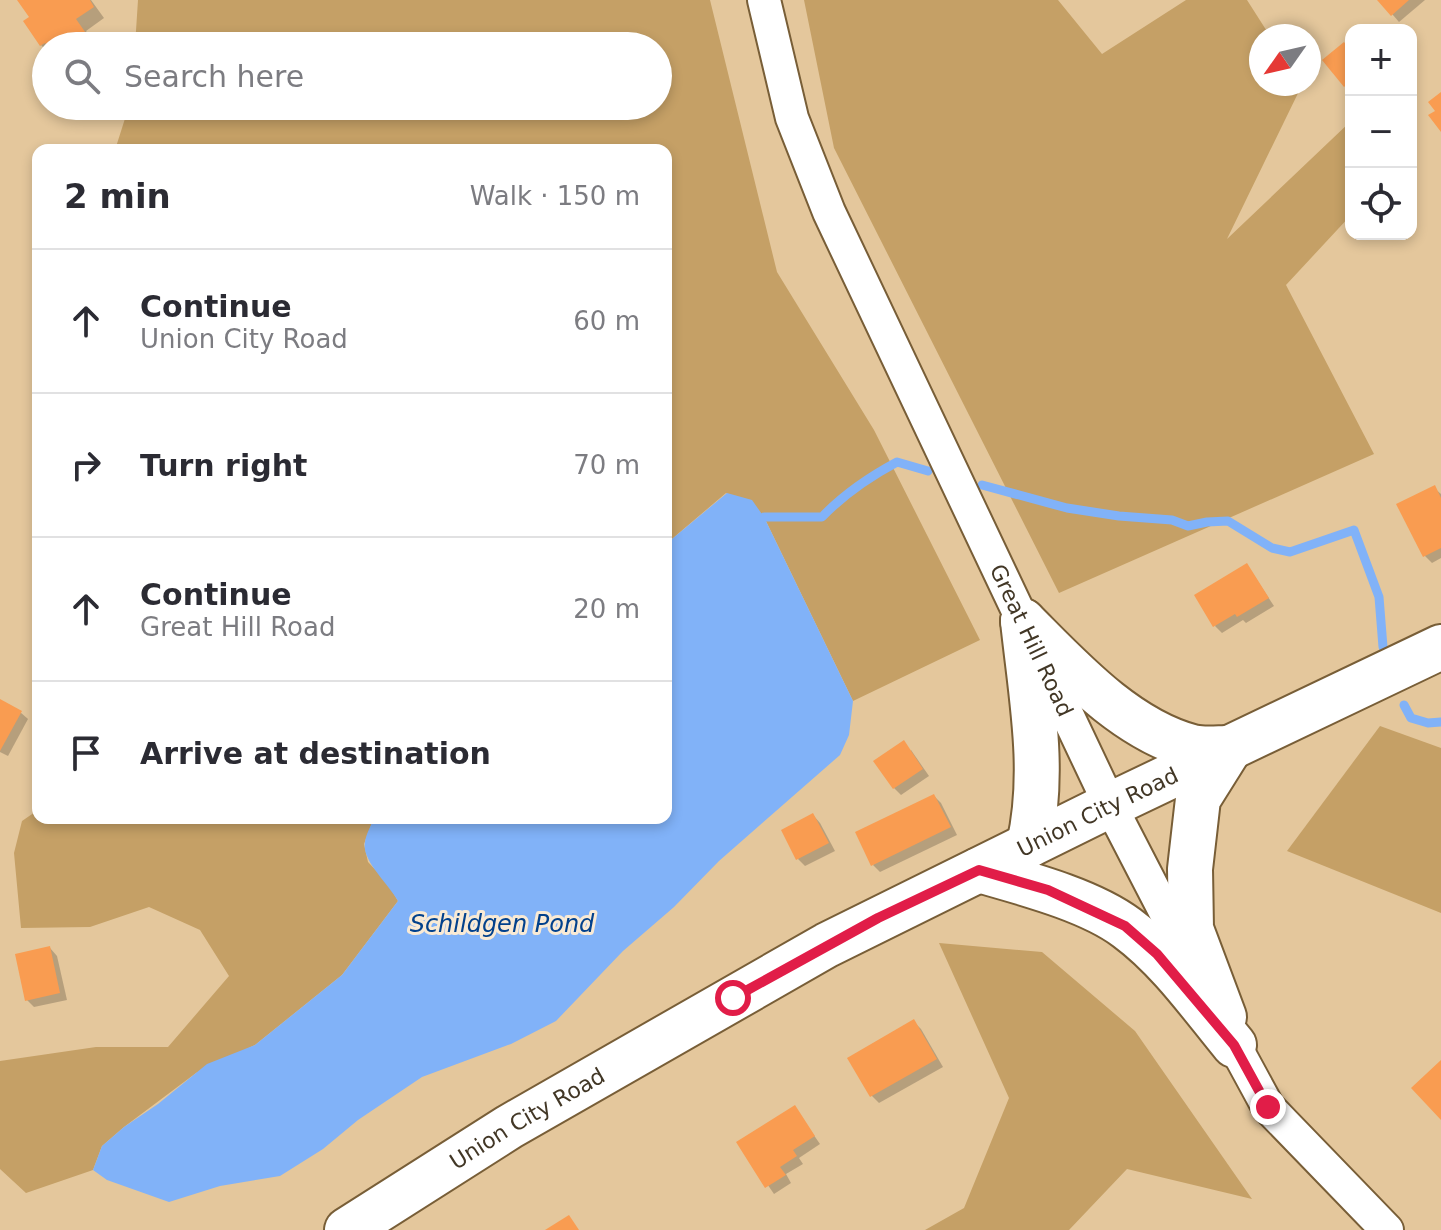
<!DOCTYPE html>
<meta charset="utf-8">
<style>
body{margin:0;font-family:"DejaVu Sans",sans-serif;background:#f7f7f7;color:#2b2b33}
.controls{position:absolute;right:24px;top:24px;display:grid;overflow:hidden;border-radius:16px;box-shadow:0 4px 12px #0003}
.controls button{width:72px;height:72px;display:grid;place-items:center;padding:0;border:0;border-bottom:2px solid #e1e1e2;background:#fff;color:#2b2b33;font:40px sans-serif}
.compass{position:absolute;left:1249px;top:24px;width:72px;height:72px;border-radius:50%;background:#fff;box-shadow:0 4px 12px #0003;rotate:236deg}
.stop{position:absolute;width:24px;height:24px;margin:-18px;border:6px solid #e11d48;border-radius:50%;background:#fff}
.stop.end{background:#e11d48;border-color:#fff;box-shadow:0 2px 8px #0008}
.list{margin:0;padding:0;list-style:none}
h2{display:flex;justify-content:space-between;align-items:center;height:104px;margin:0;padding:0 32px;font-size:34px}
h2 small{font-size:26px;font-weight:400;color:#7c7c81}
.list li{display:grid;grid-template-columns:52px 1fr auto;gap:24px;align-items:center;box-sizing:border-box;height:144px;padding:0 32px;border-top:2px solid #e1e1e2}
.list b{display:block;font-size:30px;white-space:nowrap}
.list p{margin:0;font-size:26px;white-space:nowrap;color:#7c7c81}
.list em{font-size:26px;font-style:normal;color:#7c7c81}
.icon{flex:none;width:44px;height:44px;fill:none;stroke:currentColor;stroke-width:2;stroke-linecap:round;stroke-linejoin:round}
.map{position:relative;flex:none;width:1441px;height:1230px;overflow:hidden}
.search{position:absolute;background:#fff;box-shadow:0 4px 12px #0003;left:32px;top:32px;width:640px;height:88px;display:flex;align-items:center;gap:20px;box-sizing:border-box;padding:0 28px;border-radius:44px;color:#7c7c81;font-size:30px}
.panel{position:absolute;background:#fff;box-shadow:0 4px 12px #0003;left:32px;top:144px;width:640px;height:680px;border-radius:16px}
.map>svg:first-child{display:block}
</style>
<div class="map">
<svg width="1441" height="1230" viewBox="0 0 1441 1230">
<rect width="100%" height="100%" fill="#e4c79c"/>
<!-- green -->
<g fill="#c5a066">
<path d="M 138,0 L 710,0 L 777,272 L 874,430 L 980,640 L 853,701 L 764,517 L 726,493 L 666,544 L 666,150 L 115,150 L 129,106 L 658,106 L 658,46 L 135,46 Z"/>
<path d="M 804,0 L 1058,0 L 1102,54 L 1186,0 L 1247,0 L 1270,36 L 1261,36 L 1261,84 L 1302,85 L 1227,239 L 1351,121 L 1351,215 L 1286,285 L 1374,454 L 1059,593 L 834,148 Z"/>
<path d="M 1380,726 L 1441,748 L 1441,913 L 1287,851 Z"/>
<path d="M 38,810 L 38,818 L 374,818 L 364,844 L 368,862 L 387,882 L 398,901 L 342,975 L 255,1045 L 196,1073 L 124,1127 L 102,1146 L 93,1170 L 26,1193 L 0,1169 L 0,1061 L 96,1047 L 168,1047 L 229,976 L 200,930 L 149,907 L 90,927 L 21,928 L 14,853 L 22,821 Z"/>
<path d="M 939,943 L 1042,952 L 1135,1031 L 1252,1199 L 1127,1169 L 1069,1230 L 925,1230 L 964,1208 L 1009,1098 Z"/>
</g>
<!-- water -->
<path fill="#81b2f8" d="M 727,493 L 752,500 L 764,517 L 853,701 L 849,735 L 840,755 L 719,861 L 674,907 L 623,951 L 556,1021 L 511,1044 L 422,1077 L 358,1120 L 323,1149 L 280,1176 L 220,1186 L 169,1202 L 107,1180 L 93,1170 L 102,1146 L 124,1127 L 158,1104 L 207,1064 L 255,1045 L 342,975 L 398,901 C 388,883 361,860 365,842 C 366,834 371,826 374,818 L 666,818 L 666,544 Z"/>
<!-- shadow -->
<g fill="#0003">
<path d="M 19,0 L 91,0 L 104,18 L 86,31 L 97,46 L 46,46 L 46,50 L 41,45 L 32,18 Z"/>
<path d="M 1380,0 L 1425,0 L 1399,22 Z"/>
<path d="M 1434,488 L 1441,494 L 1441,558 L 1432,563 L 1425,556 Z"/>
<path d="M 1247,565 L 1274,606 L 1246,623 L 1243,620 L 1222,633 L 1215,626 Z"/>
<path d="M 0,701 L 20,712 L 28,719 L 8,756 L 0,752 Z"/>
<path d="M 911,750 L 929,776 L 901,795 L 894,788 Z"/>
<path d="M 934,796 L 941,803 L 957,835 L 880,872 L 873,865 Z"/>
<path d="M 813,815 L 820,823 L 835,851 L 805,866 L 798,859 Z"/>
<path d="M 50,948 L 57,956 L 67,1000 L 34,1007 L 27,1000 Z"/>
<path d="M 914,1022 L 921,1029 L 943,1067 L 879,1103 L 872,1096 L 850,1059 Z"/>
<path d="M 795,1108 L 820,1144 L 799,1158 L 803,1164 L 786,1174 L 791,1183 L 774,1194 L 739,1143 Z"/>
</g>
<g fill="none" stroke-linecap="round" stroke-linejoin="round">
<!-- stream -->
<g stroke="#81b2f8" stroke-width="9">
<path d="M 982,485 L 1067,508 L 1119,516 L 1172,520 L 1188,526 L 1207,522 L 1228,521 L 1272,548 L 1290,552 L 1354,530 L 1379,597 L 1383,647"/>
<path d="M 764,517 L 822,517 C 844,494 869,477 897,462 L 928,471"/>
<path d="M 1404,705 L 1411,718 L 1428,723 L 1441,722"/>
</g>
</g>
<!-- building -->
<g fill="#f99c51">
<path d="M 17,0 L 90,0 L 94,7 L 76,19 L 95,46 L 48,46 L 45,43 L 40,46 L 23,21 L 29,17 Z"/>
<path d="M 1377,0 L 1409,0 L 1391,16 Z"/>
<path d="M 1344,42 L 1351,51 L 1351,81 L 1344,87 L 1322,60 Z"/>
<path d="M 1441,92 L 1441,132 L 1428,115 L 1435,111 L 1428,102 Z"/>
<path d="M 1435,485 L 1441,498 L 1441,548 L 1423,557 L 1396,504 Z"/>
<path d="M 1247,563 L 1269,598 L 1237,617 L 1235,614 L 1213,627 L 1194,595 Z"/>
<path d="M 0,699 L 22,711 L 0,751 Z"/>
<path d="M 904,740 L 923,769 L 893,789 L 873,761 Z"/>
<path d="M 934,794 L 951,827 L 871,866 L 855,832 Z"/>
<path d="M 813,813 L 829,843 L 796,860 L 781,830 Z"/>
<path d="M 50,946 L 60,993 L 25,1001 L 15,954 Z"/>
<path d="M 914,1019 L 937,1059 L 870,1097 L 847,1058 Z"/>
<path d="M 1441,1060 L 1441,1120 L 1411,1088 Z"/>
<path d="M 795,1105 L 815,1136 L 793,1150 L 797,1156 L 780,1167 L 786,1175 L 765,1188 L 736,1142 Z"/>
<path d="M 569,1215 L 579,1230 L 545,1230 Z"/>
</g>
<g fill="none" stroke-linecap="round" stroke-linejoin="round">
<defs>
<g id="minor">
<path id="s1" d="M 764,0 L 792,118 L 829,212 L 1110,805 L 1188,956"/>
<path d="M 1224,1026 L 1268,1107 L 1387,1230"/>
</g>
<g id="secondary">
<path d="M 1023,621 C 1071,669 1125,729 1192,747 C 1204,750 1218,748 1230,748"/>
<path d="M 1023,621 C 1031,696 1046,771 1029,845"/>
<path d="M 979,870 C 1024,883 1090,900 1127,928 C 1169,959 1201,1005 1234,1045"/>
<path d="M 1224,1017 L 1191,929 L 1190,869 L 1198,799 L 1230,748"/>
<path id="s2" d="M 347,1230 L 509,1127 L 827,945 L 1110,805 L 1441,647"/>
</g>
</defs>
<!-- minor casing -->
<use href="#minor" stroke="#785e37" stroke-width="36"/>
<!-- secondary casing -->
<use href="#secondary" stroke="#785e37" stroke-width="48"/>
<!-- minor -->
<use href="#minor" stroke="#fff" stroke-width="32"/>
<!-- secondary -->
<use href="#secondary" stroke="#fff" stroke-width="44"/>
</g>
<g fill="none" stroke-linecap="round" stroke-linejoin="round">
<!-- route -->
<path stroke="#e11d48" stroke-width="10" d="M 733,998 L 878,918 L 979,870 L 1048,890 L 1125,926 L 1157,954 L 1234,1045 L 1268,1107"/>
</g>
<g text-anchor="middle" stroke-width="6" stroke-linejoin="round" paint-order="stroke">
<!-- street labels -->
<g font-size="22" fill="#423726" stroke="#f9ead5">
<text dy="8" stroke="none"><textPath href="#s1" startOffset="696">Great Hill Road</textPath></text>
<text dy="8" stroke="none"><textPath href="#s2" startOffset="860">Union City Road</textPath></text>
<text dy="8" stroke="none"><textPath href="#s2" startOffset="212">Union City Road</textPath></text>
</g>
<!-- water labels -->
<g font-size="24" font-style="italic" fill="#02418c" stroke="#f9ead5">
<text x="502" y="932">Schildgen Pond</text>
</g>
</g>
</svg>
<div class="controls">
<button>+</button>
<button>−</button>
<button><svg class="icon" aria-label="locate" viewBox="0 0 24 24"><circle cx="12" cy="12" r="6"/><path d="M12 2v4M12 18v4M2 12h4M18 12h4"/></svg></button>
</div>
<svg class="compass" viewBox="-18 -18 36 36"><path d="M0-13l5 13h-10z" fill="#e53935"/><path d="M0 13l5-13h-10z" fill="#7c7c81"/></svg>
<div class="stop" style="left:733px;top:998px"></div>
<div class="stop end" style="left:1268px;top:1107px"></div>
<div class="search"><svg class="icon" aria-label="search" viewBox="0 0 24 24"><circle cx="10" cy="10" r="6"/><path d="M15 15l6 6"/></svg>Search here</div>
<section class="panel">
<h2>2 min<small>Walk · 150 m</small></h2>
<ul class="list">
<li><svg class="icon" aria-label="ahead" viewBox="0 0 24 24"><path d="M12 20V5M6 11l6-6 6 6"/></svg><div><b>Continue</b><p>Union City Road</p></div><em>60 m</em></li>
<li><svg class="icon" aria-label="right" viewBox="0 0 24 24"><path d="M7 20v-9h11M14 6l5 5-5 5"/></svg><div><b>Turn right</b></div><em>70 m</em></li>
<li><svg class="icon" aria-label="ahead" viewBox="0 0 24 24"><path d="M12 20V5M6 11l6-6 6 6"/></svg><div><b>Continue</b><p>Great Hill Road</p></div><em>20 m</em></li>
<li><svg class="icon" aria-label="arrive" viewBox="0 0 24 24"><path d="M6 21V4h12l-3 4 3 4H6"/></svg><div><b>Arrive at destination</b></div></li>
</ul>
</section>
</div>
